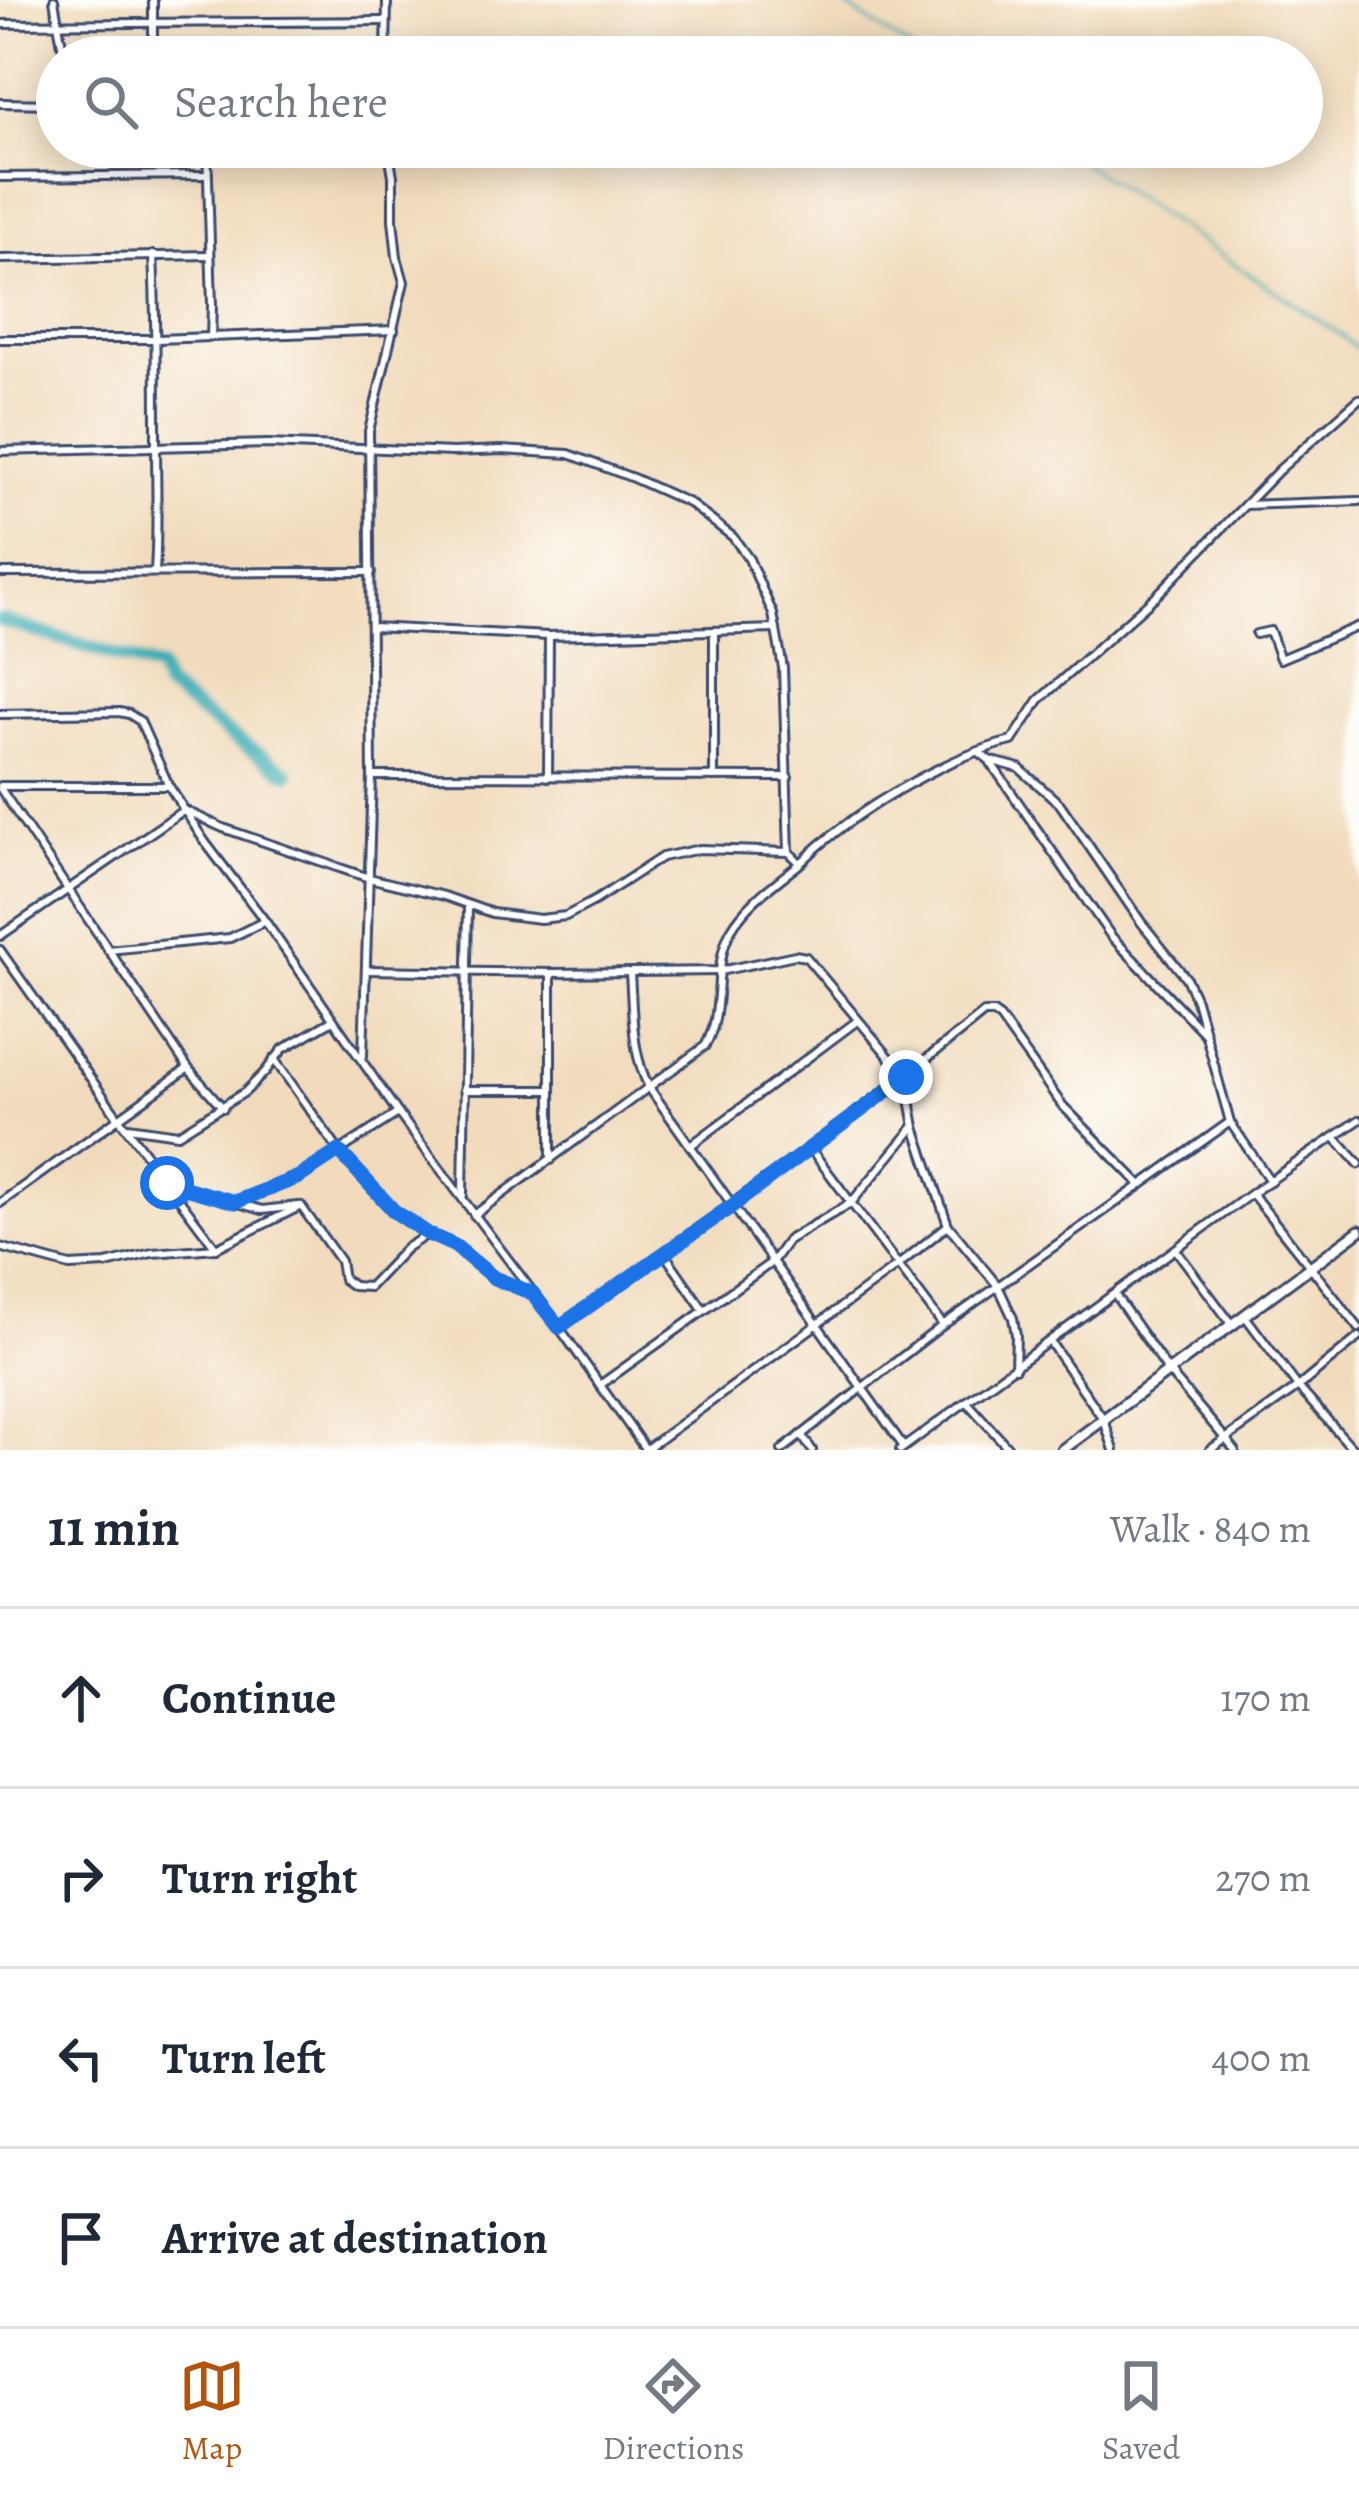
<!DOCTYPE html>
<meta charset="utf-8">
<style>
body{margin:0;font-family:Alegreya,serif;background:#f2f2f3;color:#1f2937}
.stop{position:absolute;width:36px;height:36px;margin:-27px;border:9px solid #1a73e8;border-radius:50%;background:#fff}
.stop.end{background:#1a73e8;border-color:#fff;box-shadow:0 3px 12px #0008}
.list{margin:0;padding:0;list-style:none}
h2{display:flex;justify-content:space-between;align-items:center;height:156px;margin:0;padding:0 48px;font-size:51px}
h2 small{font-size:39px;font-weight:400;color:#747a83}
.list li{display:grid;grid-template-columns:78px 1fr auto;gap:36px;align-items:center;box-sizing:border-box;height:180px;padding:0 48px;border-top:3px solid #e0e1e3}
.list b{display:block;font-size:45px;white-space:nowrap}
.list em{font-size:39px;font-style:normal;color:#747a83}
.icon{flex:none;width:66px;height:66px;fill:none;stroke:currentColor;stroke-width:2;stroke-linecap:round;stroke-linejoin:round}
.map{position:relative;flex:none;width:1359px;height:1450px;overflow:hidden}
.search{position:absolute;background:#fff;box-shadow:0 6px 30px #0003;left:36px;right:36px;top:36px;height:132px;display:flex;align-items:center;gap:30px;box-sizing:border-box;padding:0 42px;border-radius:66px;color:#747a83;font-size:45px}
.sheet{height:876px;background:#fff}
nav{display:flex;justify-content:space-around;align-items:center;box-sizing:border-box;height:168px;border-top:3px solid #e0e1e3;background:#fff;font-size:33px;color:#747a83}
nav a{display:grid;justify-items:center;gap:6px}
nav .on{color:#b45309}
.map>svg:first-child{display:block}
</style>
<div class="map">
<svg width="1359" height="1450" viewBox="0 0 1359 1450">
<rect width="100%" height="100%" fill="#fdfcf7"/>
<filter id="ink" filterUnits="userSpaceOnUse"><feTurbulence type="fractalNoise" baseFrequency=".00833" numOctaves="2"/><feDisplacementMap in="SourceGraphic" scale="24" xChannelSelector="R" yChannelSelector="G"/><feConvolveMatrix kernelMatrix="1 2 1 2 8 2 1 2 1" color-interpolation-filters="sRGB"/></filter>
<filter id="wash" filterUnits="userSpaceOnUse"><feTurbulence type="fractalNoise" baseFrequency=".004" numOctaves="4" result="noise"/><feDisplacementMap in="SourceGraphic" scale="48" xChannelSelector="R" yChannelSelector="G"/><feGaussianBlur stdDeviation="2.7" result="paint"/><feColorMatrix in="noise" values="0 0 0 0 0 0 0 0 0 0 0 0 0 0 0 0 0 1.4 0 .05"/><feComposite in="paint" operator="in"/></filter>
<g filter="url(#wash)">
<rect width="100%" height="100%" fill="#f1dbbc"/>
<g fill="none" stroke-linecap="round" stroke-linejoin="round">
<!-- stream -->
<g stroke="#3cadb5" stroke-width="3">
<path d="M 837,0 L 923,57"/>
<path d="M 1059,147 L 1341,335 L 1359,352"/>
</g>
<!-- river -->
<path stroke="#3cadb5" stroke-width="14" d="M 0,620 L 159,669 L 166,687 L 235,739 L 288,773"/>
</g>
</g>
<g filter="url(#ink)">
<g fill="none" stroke-linecap="round" stroke-linejoin="round">
<defs>
<g id="street">
<path d="M 54,0 L 64,57"/>
<path d="M 153,0 L 153,57"/>
<path d="M 0,24 L 386,21"/>
<path d="M 386,57 L 387,0"/>
<path d="M 0,103 L 57,104"/>
<path d="M 207,147 L 212,305 L 211,337"/>
<path d="M 0,177 L 207,175"/>
<path d="M 153,255 C 156,317 156,379 156,441 C 156,485 158,527 155,571"/>
<path d="M 0,259 L 209,255"/>
<path d="M 0,339 L 157,339 L 394,330"/>
<path d="M 0,451 L 268,444 L 453,452 L 501,450 L 569,454 L 633,478 L 689,503 L 733,537 L 749,559 L 773,614 L 783,668 L 789,852 L 800,863"/>
<path d="M 1245,505 L 1359,501"/>
<path d="M 0,573 L 371,572"/>
<path d="M 372,627 L 549,636 L 776,629"/>
<path d="M 1256,634 L 1270,631 L 1280,659 L 1359,626"/>
<path d="M 0,714 L 119,712 L 129,714 L 140,721 L 169,786 L 205,842 L 265,921 L 398,1113 L 559,1327 L 646,1450"/>
<path d="M 979,752 L 989,760 L 1019,768 L 1060,804 L 1141,922 L 1186,978 L 1196,1000 L 1230,1122"/>
<path d="M 991,763 L 1111,936 L 1205,1034"/>
<path d="M 372,776 L 788,777"/>
<path d="M 548,777 L 549,636"/>
<path d="M 714,777 L 714,631"/>
<path d="M 0,786 L 169,786"/>
<path d="M 0,788 L 188,1068 L 223,1108"/>
<path d="M 0,936 L 184,810 L 223,828 L 369,878 L 444,896 L 492,913 L 540,919 L 566,916 L 596,900 L 662,857 L 700,849 L 789,852"/>
<path d="M 0,950 L 118,1117 L 216,1248"/>
<path d="M 108,950 L 230,938 L 265,921"/>
<path d="M 366,970 L 551,973 L 720,971 L 795,955 L 806,957 L 906,1077 L 915,1127 L 948,1225 L 998,1286 L 1013,1318 L 1016,1335 L 1015,1368"/>
<path d="M 551,973 L 551,1160"/>
<path d="M 630,974 C 633,1013 631,1054 650,1089 L 904,1447"/>
<path d="M 363,1056 L 372,776 L 369,431 L 404,282 L 397,257 L 393,220 L 393,176 L 388,147"/>
<path d="M 274,1059 L 339,1151 L 394,1211 L 428,1234 L 455,1246 L 494,1278 L 533,1293"/>
<path d="M 464,1090 L 550,1090"/>
<path d="M 128,1127 L 178,1134 L 245,1092 L 265,1072 L 283,1049 L 333,1020"/>
<path d="M 1335,1137 L 1359,1164"/>
<path d="M 690,1146 L 857,1021"/>
<path d="M 810,1148 L 943,1325"/>
<path d="M 170,1184 L 235,1202 L 299,1177 L 398,1113"/>
<path d="M 463,1195 L 468,905"/>
<path d="M 1253,1195 L 1359,1328"/>
<path d="M 235,1202 L 262,1210 L 298,1206"/>
<path d="M 0,1203 L 187,1069"/>
<path d="M 301,1206 L 340,1261 L 343,1279 L 353,1286 L 369,1287 L 406,1248 L 428,1234"/>
<path d="M 474,1215 L 705,1046 C 726,1011 711,967 731,930 C 747,903 773,885 797,866 C 807,858 815,848 825,841 C 871,802 954,754 1012,741 L 1039,700 L 1158,594 L 1279,470 L 1359,399"/>
<path d="M 0,1247 L 70,1266 L 106,1264 L 152,1253 L 216,1248 L 301,1206"/>
<path d="M 1176,1250 L 1233,1326"/>
<path d="M 664,1253 L 703,1309"/>
<path d="M 1115,1295 L 1169,1372 L 1235,1450"/>
<path d="M 1245,1316 L 1298,1387 L 1354,1450"/>
<path d="M 560,1327 C 704,1225 848,1124 984,1013 L 993,1013 L 1000,1018 L 1062,1105 L 1141,1185"/>
<path d="M 1050,1342 L 1104,1420 L 1114,1450"/>
<path d="M 600,1385 L 772,1262 L 788,1240 L 851,1203 L 914,1127"/>
<path d="M 967,1402 L 1010,1450"/>
<path d="M 801,1435 L 812,1450"/>
<path d="M 645,1450 L 897,1266 L 948,1225"/>
<path d="M 782,1450 L 943,1325 L 1230,1122 L 1270,1181"/>
<path d="M 900,1450 L 1252,1193 L 1359,1120"/>
<path d="M 1210,1450 L 1298,1387 L 1359,1337"/>
</g>
<path id="secondary" d="M 1062,1450 L 1359,1231"/>
</defs>
<!-- street casing -->
<use href="#street" stroke="#3b496c" stroke-width="12"/>
<!-- secondary casing -->
<use href="#secondary" stroke="#3b496c" stroke-width="15"/>
<!-- street -->
<use href="#street" stroke="#fff" stroke-width="6"/>
<!-- secondary -->
<use href="#secondary" stroke="#fff" stroke-width="9"/>
</g>
</g>
<g fill="none" stroke-linecap="round" stroke-linejoin="round" filter="url(#ink)">
<!-- route -->
<path stroke="#1a73e8" stroke-width="15" d="M 167,1183 L 235,1202 L 299,1177 L 339,1151 L 394,1211 L 428,1234 L 455,1246 L 494,1278 L 532,1293 L 559,1327 L 732,1206 L 906,1077"/>
</g>
</svg>
<div class="stop" style="left:167px;top:1183px"></div>
<div class="stop end" style="left:906px;top:1077px"></div>
<div class="search"><svg class="icon" aria-label="search" viewBox="0 0 24 24"><circle cx="10" cy="10" r="6"/><path d="M15 15l6 6"/></svg>Search here</div>
</div>
<section class="sheet">
<h2>11 min<small>Walk · 840 m</small></h2>
<ul class="list">
<li><svg class="icon" aria-label="ahead" viewBox="0 0 24 24"><path d="M12 20V5M6 11l6-6 6 6"/></svg><div><b>Continue</b></div><em>170 m</em></li>
<li><svg class="icon" aria-label="right" viewBox="0 0 24 24"><path d="M7 20v-9h11M14 6l5 5-5 5"/></svg><div><b>Turn right</b></div><em>270 m</em></li>
<li><svg class="icon" aria-label="left" viewBox="0 0 24 24"><path d="M17 20v-9H6M10 6l-5 5 5 5"/></svg><div><b>Turn left</b></div><em>400 m</em></li>
<li><svg class="icon" aria-label="arrive" viewBox="0 0 24 24"><path d="M6 21V4h12l-3 4 3 4H6"/></svg><div><b>Arrive at destination</b></div></li>
</ul>
</section>
<nav>
<a class="on"><svg class="icon" aria-label="map" viewBox="0 0 24 24"><path d="M3 6l6-2 6 2 6-2v14l-6 2-6-2-6 2zM9 4v14M15 6v14"/></svg>Map</a>
<a><svg class="icon" aria-label="directions" viewBox="0 0 24 24"><path d="M12 3l9 9-9 9-9-9zM9 14v-3h6M13 9l2 2-2 2"/></svg>Directions</a>
<a><svg class="icon" aria-label="saved" viewBox="0 0 24 24"><path d="M7 4h10v16l-5-4-5 4z"/></svg>Saved</a>
</nav>
